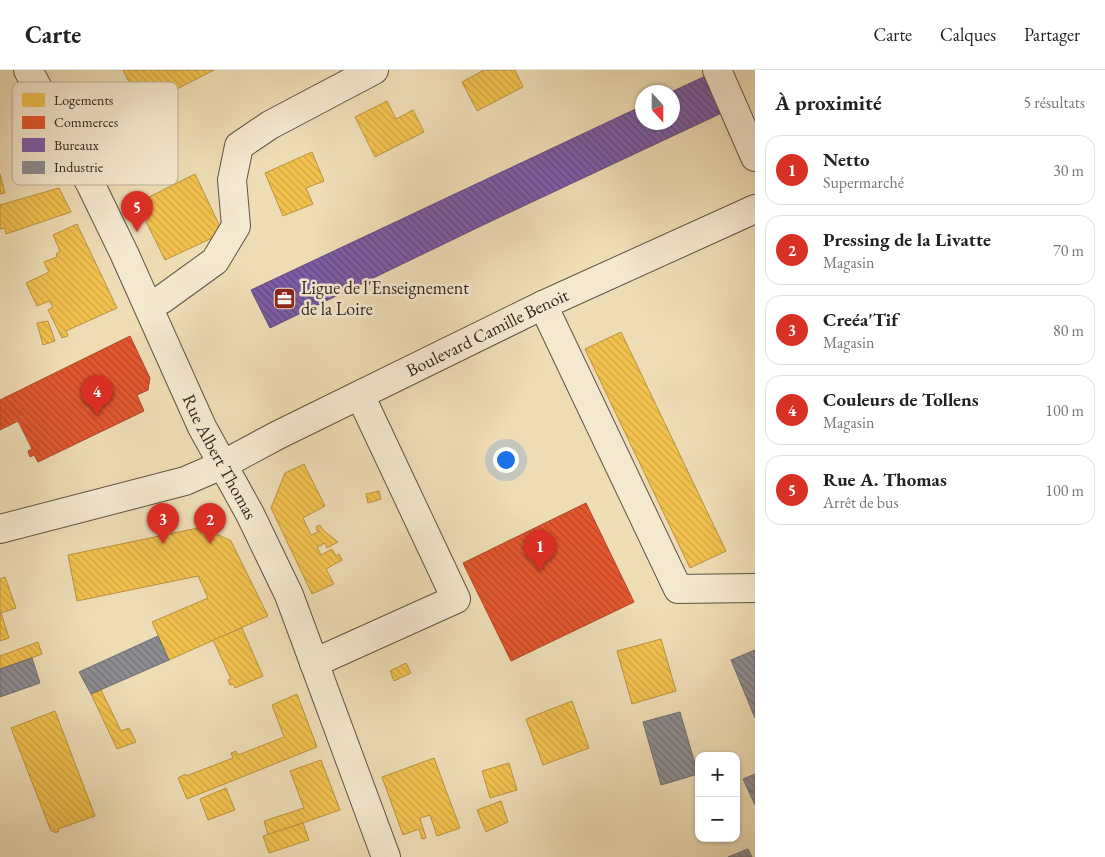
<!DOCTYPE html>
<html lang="fr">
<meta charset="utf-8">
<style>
body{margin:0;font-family:"EB Garamond",serif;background:#f6f6f6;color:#222}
.controls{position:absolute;right:15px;bottom:15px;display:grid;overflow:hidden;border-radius:10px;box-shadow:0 1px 4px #0004}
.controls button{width:45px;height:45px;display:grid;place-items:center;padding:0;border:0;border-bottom:1px solid #e0e0e0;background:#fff;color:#222;font:25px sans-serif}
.compass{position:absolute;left:635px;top:15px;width:45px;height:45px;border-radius:50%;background:#fff;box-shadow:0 1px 4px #0004;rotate:159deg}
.you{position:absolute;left:505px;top:389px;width:18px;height:18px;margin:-12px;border:4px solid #fff;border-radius:50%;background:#1a73e8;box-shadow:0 0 0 8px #1a73e833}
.badge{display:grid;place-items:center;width:32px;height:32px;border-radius:50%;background:#d93025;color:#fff;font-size:16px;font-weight:700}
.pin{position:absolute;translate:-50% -41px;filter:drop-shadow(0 1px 2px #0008)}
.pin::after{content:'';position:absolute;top:26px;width:18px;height:15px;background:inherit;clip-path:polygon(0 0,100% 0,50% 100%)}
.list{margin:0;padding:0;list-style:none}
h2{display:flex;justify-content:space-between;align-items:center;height:65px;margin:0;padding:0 20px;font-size:21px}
h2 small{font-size:16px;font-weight:400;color:#767676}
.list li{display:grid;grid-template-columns:32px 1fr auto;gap:15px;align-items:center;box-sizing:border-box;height:70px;margin:0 10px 10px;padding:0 10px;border:1px solid #e0e0e0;border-radius:15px}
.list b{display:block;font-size:19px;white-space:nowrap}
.list p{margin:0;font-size:16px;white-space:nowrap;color:#767676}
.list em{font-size:16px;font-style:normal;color:#767676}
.map{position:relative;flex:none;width:755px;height:787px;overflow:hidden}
header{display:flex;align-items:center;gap:30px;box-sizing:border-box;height:70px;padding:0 25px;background:#fff;border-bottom:1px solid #e0e0e0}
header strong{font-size:24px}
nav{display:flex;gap:28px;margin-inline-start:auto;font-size:18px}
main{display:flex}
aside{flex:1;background:#fff}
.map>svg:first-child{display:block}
</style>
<header>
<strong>Carte</strong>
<nav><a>Carte</a><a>Calques</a><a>Partager</a></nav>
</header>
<main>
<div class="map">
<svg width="755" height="787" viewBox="0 0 755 787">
<defs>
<pattern id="homes-back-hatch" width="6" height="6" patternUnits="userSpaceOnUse" patternTransform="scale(1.25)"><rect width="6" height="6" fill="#f2c14e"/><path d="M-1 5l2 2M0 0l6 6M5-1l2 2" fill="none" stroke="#d0a644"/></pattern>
<pattern id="shops-back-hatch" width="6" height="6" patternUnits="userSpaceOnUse" patternTransform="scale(1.25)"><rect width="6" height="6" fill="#e4572e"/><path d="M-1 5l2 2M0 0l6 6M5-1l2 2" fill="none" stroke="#b94827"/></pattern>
<pattern id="offices-back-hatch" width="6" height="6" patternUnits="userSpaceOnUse" patternTransform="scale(1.25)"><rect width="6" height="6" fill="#7b5ea7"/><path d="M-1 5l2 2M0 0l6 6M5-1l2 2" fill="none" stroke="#604980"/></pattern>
<pattern id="industry-back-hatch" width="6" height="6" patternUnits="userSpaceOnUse" patternTransform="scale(1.25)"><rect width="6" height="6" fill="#8d8d92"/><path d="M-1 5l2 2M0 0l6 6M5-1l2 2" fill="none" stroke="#747377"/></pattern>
</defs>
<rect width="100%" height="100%" fill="#eedcb5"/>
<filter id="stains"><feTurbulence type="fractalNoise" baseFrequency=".004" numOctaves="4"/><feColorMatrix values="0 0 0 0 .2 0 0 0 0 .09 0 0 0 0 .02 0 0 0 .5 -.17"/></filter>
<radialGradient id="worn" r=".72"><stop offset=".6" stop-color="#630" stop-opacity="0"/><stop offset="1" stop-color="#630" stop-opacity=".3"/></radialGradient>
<!-- homes -->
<g fill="url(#homes-back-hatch)" stroke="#b8923f">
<path d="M 123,0 L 214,0 L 142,37 Z"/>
<path d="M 484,0 L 515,0 L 523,17 L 477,41 L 462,12 Z"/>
<path d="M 387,31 L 396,49 L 413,40 L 424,62 L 375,87 L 355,47 Z"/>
<path d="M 312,82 L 324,111 L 306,118 L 313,134 L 283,146 L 265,103 Z"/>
<path d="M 0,104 L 5,123 L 0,124 Z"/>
<path d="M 195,104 L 223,163 L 165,190 L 137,133 Z"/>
<path d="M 59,118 L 71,142 L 6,164 L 5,158 L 0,159 L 0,135 Z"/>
<path d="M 77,154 L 117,238 L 66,261 L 68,266 L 62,268 L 48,240 L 53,237 L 49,231 L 37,236 L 26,213 L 49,202 L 44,192 L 57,187 L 56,184 L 60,181 L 53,165 Z"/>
<path d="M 48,251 L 55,271 L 43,275 L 37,253 Z"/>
<path d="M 621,262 L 726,481 L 690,498 L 585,279 Z"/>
<path d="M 304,394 L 325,436 L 303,448 L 311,465 L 318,462 L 316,457 L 320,455 L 323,460 L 338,472 L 327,478 L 325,473 L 317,477 L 321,485 L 332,479 L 336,486 L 339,484 L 342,490 L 326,499 L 334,514 L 312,524 L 271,438 L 285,403 Z"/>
<path d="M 379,421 L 381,429 L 368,433 L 366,424 Z"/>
<path d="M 203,457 L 231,471 L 268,546 L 169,590 L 152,552 L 208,528 L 198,506 L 77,531 L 68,485 Z"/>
<path d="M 5,507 L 16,538 L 1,543 L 9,568 L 0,571 L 0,509 Z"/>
<path d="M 242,558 L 263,606 L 235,618 L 233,614 L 230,615 L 228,610 L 231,609 L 213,570 Z"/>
<path d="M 661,569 L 676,621 L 632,634 L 617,581 Z"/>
<path d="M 38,572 L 42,584 L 0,599 L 0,586 Z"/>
<path d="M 406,593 L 411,603 L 394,611 L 390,601 Z"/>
<path d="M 101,620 L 121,661 L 129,658 L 136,672 L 117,679 L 91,624 Z"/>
<path d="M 297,624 L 317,677 L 187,729 L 178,708 L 185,704 L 186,706 L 233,688 L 231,683 L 236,681 L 238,685 L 284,667 L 272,635 Z"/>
<path d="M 572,631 L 589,678 L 543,695 L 526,649 Z"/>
<path d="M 55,641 L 95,746 L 58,759 L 59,761 L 55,763 L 54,761 L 51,761 L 11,658 Z"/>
<path d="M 434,688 L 460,758 L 437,766 L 430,745 L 420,748 L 426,768 L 422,769 L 419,759 L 403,765 L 382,707 Z"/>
<path d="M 321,690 L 340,740 L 268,765 L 264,751 L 304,738 L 290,701 Z"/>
<path d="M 509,693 L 517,720 L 490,728 L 482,701 Z"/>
<path d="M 226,718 L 235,740 L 208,750 L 200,729 Z"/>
<path d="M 501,731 L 508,752 L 486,762 L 477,740 Z"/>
<path d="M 303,753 L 309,770 L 269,783 L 263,766 Z"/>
</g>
<!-- shops -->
<g fill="url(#shops-back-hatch)" stroke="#ae4829">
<path d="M 130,266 L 150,308 L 148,320 L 137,325 L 144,341 L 38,392 L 34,385 L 30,387 L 28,381 L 32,379 L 18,351 L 0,360 L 0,330 Z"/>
<path d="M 586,433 L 634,532 L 511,591 L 463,493 Z"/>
</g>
<!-- offices -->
<path fill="url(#offices-back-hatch)" stroke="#644d7e" d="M 710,4 L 726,41 L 483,155 L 270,258 L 251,220 L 642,36 L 642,52 L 672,52 L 672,22 L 671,22 Z"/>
<!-- industry -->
<g fill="url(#industry-back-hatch)" stroke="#716e6f">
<path d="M 158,566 L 169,590 L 91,624 L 79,602 Z"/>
<path d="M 755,580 L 755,648 L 731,590 Z"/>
<path d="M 32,588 L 40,613 L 0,627 L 0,599 Z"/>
<path d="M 680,642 L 698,704 L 661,715 L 643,652 Z"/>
<path d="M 755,704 L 755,720 L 749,722 L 743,709 Z"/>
<path d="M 755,720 L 755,735 L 749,722 Z"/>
<path d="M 748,779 L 752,787 L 728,787 Z"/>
</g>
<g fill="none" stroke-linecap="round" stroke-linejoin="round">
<defs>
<g id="minor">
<path id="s1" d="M 28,0 L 90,113 L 124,183 L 202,357 L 250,444 L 289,525 L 386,787"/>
<path d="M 717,0 L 755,87"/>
<path d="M 161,230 L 215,191 L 236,156 L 232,110 L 239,76 L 270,55 L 374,0"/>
<path d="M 543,235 L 678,519 L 755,518"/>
<path id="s2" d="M 0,459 L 185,411 L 222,395 L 278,365 L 543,235 L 755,139"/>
<path d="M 314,593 L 456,529 L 360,325"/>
</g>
</defs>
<!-- minor casing -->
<use href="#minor" stroke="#605343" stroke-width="30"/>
<!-- minor -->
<use href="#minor" stroke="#f4e8cf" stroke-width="28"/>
</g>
<!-- icons -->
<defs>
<symbol id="office-square" viewBox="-11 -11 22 22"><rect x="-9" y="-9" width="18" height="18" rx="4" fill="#8f2418" stroke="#f4e8cf"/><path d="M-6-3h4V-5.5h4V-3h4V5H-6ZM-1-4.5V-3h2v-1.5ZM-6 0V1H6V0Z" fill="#fff"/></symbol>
</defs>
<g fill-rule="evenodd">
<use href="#office-square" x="272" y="216" width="25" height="25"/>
</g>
<g text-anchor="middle" stroke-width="5" stroke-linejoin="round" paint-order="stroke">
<!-- poi labels -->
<g font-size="18" fill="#30251d" stroke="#f4e8cf" text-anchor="start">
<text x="301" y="224">Ligue de l'Enseignement<tspan x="301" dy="21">de la Loire</tspan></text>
</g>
<!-- street labels -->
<g font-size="18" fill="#30251d" stroke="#f4e8cf">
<text dy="6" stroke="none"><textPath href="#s2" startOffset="528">Boulevard Camille Benoit</textPath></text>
<text dy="6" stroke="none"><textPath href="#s1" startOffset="432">Rue Albert Thomas</textPath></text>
</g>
</g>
<!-- legend -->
<rect x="12" y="12" width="166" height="103" rx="8" fill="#f4e8cf" stroke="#b9ae9a" stroke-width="1"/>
<rect x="22" y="23" width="23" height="14" fill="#f2c14e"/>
<rect x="22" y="46" width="23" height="13" fill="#e4572e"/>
<rect x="22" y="68" width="23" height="14" fill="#7b5ea7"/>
<rect x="22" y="91" width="23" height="13" fill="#8d8d92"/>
<g font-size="14" fill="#30251d">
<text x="54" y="35">Logements</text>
<text x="54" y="57">Commerces</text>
<text x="54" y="80">Bureaux</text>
<text x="54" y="102">Industrie</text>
</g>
<rect width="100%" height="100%" filter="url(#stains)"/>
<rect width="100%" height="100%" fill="url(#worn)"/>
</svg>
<div class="controls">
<button>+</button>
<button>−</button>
</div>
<svg class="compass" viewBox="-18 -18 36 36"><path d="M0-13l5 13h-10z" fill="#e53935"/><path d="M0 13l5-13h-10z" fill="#767676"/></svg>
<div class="you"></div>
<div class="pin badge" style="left:540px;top:501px">1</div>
<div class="pin badge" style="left:210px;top:474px">2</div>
<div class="pin badge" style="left:163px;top:474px">3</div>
<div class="pin badge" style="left:97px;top:346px">4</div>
<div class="pin badge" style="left:137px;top:162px">5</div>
</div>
<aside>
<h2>À proximité<small>5 résultats</small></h2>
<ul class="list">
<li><span class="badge">1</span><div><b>Netto</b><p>Supermarché</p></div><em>30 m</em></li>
<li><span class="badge">2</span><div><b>Pressing de la Livatte</b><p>Magasin</p></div><em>70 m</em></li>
<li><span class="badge">3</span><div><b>Creéa'Tif</b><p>Magasin</p></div><em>80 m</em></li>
<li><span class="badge">4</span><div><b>Couleurs de Tollens</b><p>Magasin</p></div><em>100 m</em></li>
<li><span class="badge">5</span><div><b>Rue A. Thomas</b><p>Arrêt de bus</p></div><em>100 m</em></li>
</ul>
</aside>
</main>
